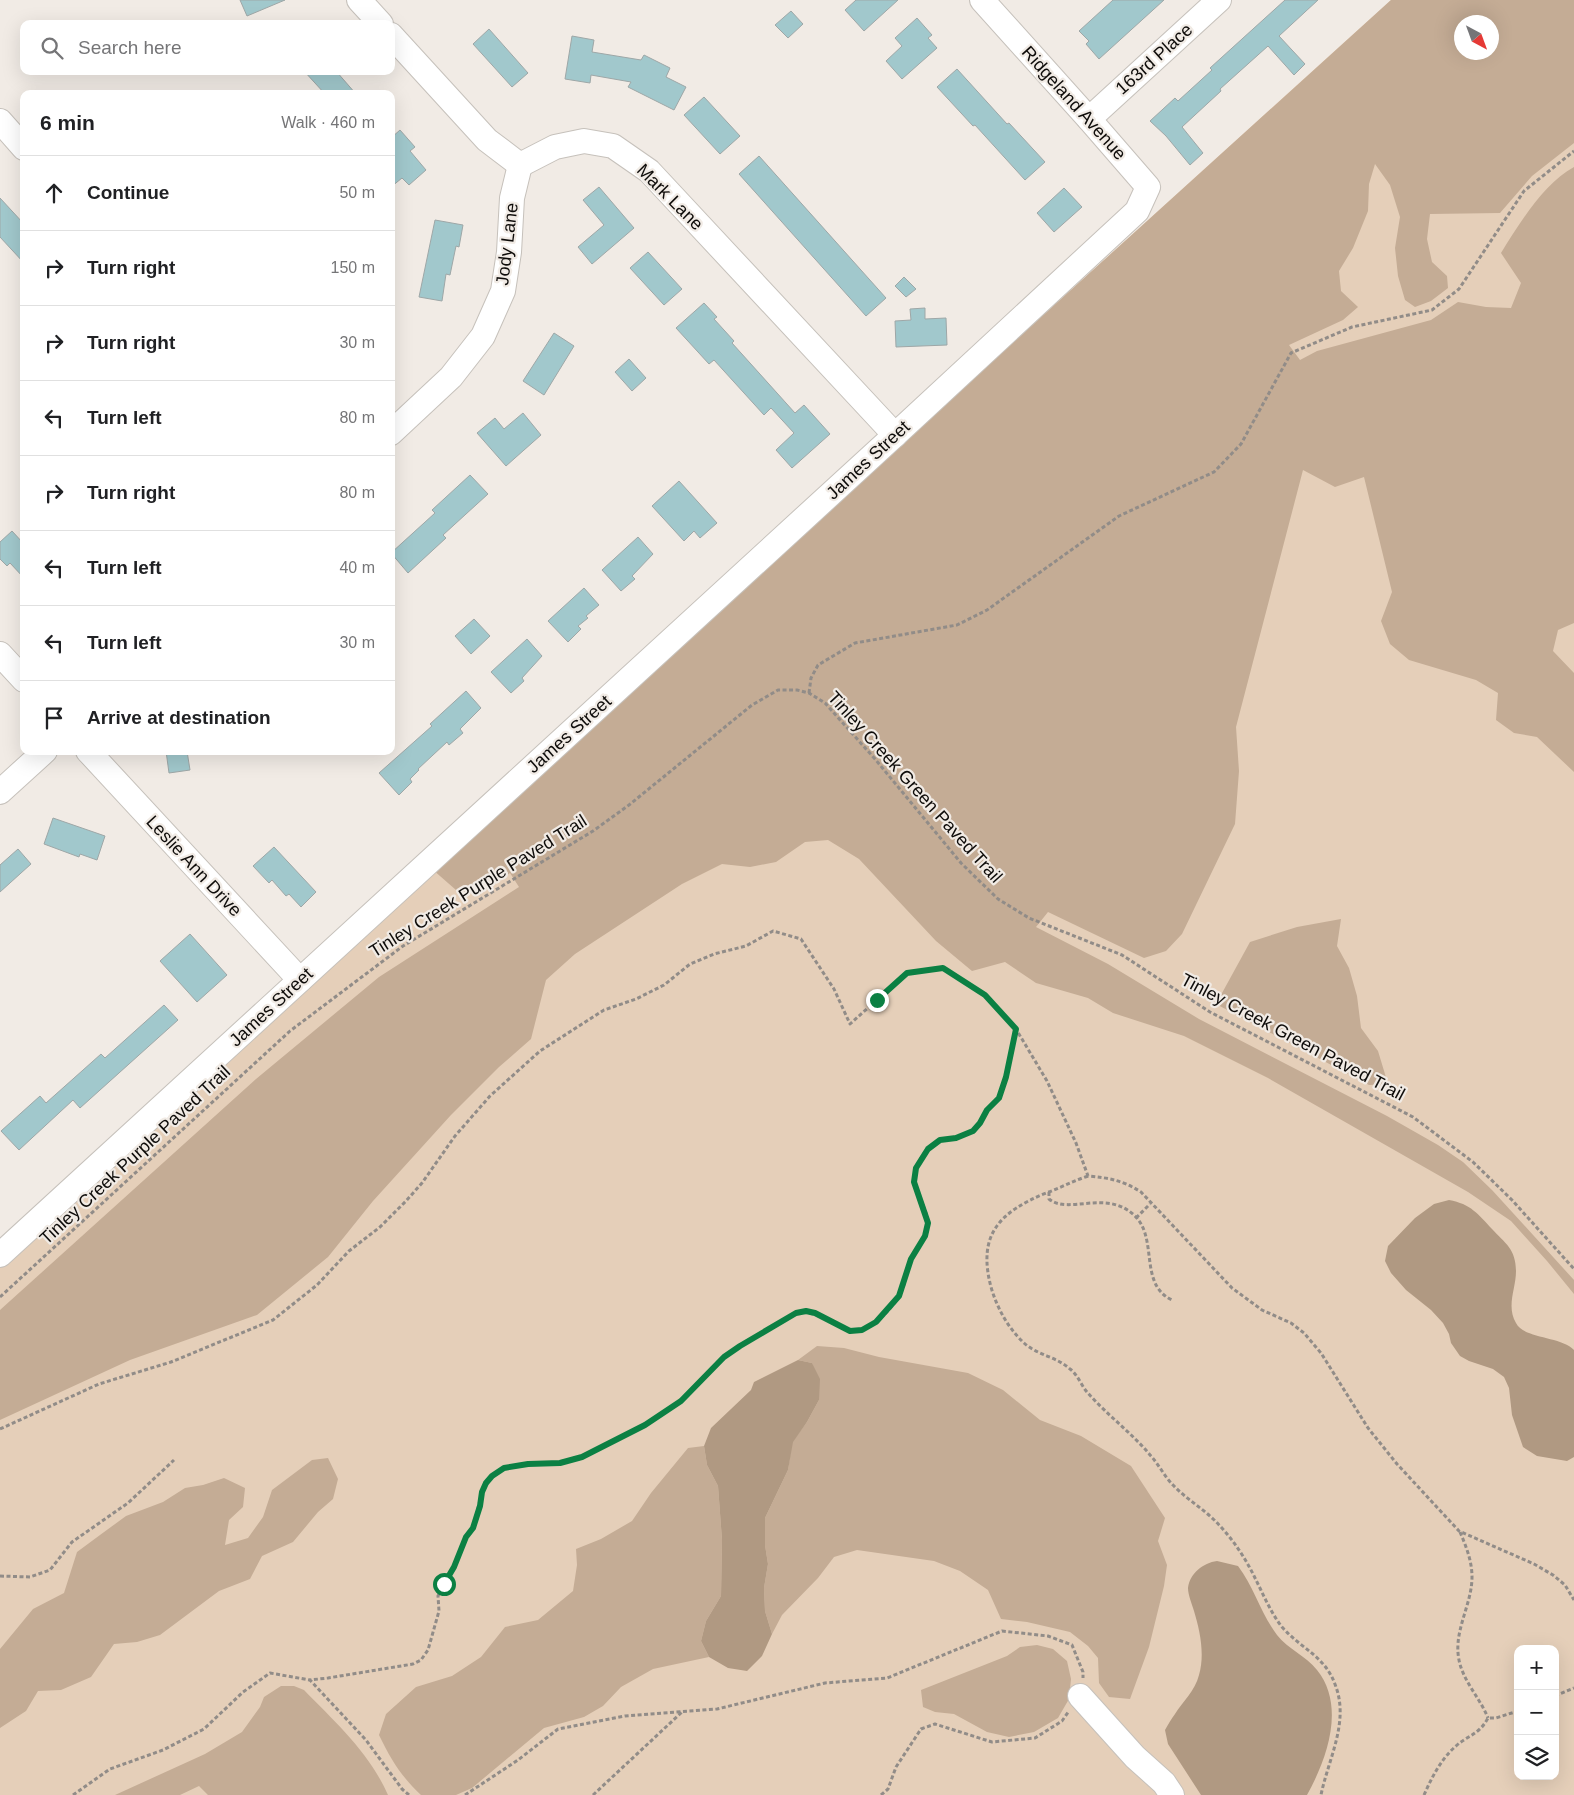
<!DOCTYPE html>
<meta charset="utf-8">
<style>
body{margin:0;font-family:Helvetica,sans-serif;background:#f6f6f6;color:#202124}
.controls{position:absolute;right:15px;bottom:15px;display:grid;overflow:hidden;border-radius:10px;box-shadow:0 5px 20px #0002}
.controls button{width:45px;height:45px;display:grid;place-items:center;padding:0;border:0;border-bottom:1px solid #e0e0e0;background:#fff;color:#202124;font:25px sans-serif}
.compass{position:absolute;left:1454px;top:15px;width:45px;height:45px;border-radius:50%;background:#fff;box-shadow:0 5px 20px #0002;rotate:139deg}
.stop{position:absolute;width:15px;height:15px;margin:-11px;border:4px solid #0b8043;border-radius:50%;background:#fff}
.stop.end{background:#0b8043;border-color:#fff;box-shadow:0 1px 5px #0008}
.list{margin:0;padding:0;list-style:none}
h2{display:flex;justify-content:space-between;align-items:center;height:65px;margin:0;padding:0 20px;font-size:21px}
h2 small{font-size:16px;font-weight:400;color:#757577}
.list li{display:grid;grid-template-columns:32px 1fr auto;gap:15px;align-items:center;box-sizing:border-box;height:75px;padding:0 20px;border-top:1px solid #e0e0e0}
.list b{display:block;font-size:19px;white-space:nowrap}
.list em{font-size:16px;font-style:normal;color:#757577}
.icon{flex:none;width:28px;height:28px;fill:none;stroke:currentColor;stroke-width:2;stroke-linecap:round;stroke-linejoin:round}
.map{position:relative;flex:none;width:1574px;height:1795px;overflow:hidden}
.search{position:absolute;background:#fff;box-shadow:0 5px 20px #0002;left:20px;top:20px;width:375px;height:55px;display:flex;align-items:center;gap:12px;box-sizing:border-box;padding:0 18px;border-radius:10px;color:#757577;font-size:19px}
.panel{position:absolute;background:#fff;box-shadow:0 5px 20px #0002;left:20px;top:90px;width:375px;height:665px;border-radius:10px}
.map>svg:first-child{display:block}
</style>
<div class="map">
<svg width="1574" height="1795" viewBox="0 0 1574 1795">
<rect width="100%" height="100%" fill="#f1ebe5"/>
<!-- green -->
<path fill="#e5cfb9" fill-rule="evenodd" d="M 1391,0 L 1574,0 L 1574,1795 L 0,1795 L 0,1260 ZM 1462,22 L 1492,22 L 1492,52 L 1462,52 ZM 1518,1649 L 1555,1649 L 1555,1776 L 1518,1776 Z"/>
<!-- forest -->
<g fill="#c4ac95" fill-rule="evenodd">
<path d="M 1391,0 L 1574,0 L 1574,143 L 1532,176 L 1500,213 L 1430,214 L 1427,239 L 1432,262 L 1447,276 L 1448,288 L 1431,301 L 1415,307 L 1405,300 L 1398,276 L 1395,248 L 1400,217 L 1390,185 L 1375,164 L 1369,184 L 1368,211 L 1353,248 L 1339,271 L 1341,291 L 1358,307 L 1343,320 L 1289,345 L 1300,360 L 1317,351 L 1431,320 L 1458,302 L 1486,307 L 1511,308 L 1521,283 L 1501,253 C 1519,224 1544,183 1574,167 L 1574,623 L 1558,630 L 1553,651 L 1574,673 L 1574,772 L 1537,737 L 1514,733 L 1496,720 L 1498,693 L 1476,680 L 1409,660 L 1390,644 L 1381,621 L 1392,592 L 1364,477 L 1335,487 L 1303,470 L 1236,727 L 1239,771 L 1235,824 L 1182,934 L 1166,951 L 1144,958 L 1048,912 L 1036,927 L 1108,964 L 1199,1019 L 1387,1116 L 1438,1145 L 1463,1162 L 1492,1190 L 1574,1280 L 1574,1294 L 1547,1261 L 1511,1221 L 1468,1192 L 1268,1078 L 1184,1036 L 1113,1013 L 1088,998 L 1036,983 L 1005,962 L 972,971 L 936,941 L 859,859 L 828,840 L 805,842 L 776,862 L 750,867 L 722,864 L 682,884 L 575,954 L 546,980 L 531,1039 L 499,1067 L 451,1115 L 373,1201 L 328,1257 L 257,1315 L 130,1360 L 0,1420 L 0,1310 L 256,1079 L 379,977 L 519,887 L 510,873 L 478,895 L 456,890 L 432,869 ZM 1462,22 L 1492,22 L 1492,52 L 1462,52 Z"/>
<path d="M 1341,919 L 1337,946 L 1349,968 L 1357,996 L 1361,1028 L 1378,1051 L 1388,1084 L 1369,1085 L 1216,1004 L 1250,942 L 1297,927 Z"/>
<path d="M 817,1346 L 844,1348 L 879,1357 L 968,1373 L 1003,1390 L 1040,1420 L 1081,1436 L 1131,1466 L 1165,1518 L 1158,1541 L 1167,1565 L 1164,1586 L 1149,1647 L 1130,1699 L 1109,1697 L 1099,1683 L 1098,1658 L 1088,1646 L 1070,1632 L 1027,1622 L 1001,1619 L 988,1590 L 960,1571 L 934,1561 L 857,1550 L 834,1557 L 818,1578 L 782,1615 L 772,1634 L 765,1611 L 764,1588 L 768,1564 L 765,1545 L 765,1518 L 788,1470 L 792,1442 L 807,1422 L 819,1400 L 812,1363 L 798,1360 Z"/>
<path d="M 704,1446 L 707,1465 L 718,1486 L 722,1540 L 721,1596 L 706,1621 L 701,1641 L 709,1657 L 653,1669 L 621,1687 L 603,1706 L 584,1717 L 544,1728 L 472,1788 L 456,1795 L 421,1795 C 401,1776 391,1760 379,1735 L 386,1714 L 416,1687 L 452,1676 L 481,1657 L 505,1627 L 538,1620 L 573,1591 L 577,1565 L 576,1549 L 601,1539 L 632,1521 L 651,1493 L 688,1448 Z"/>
<path d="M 328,1458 L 338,1479 L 333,1499 L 318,1512 L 293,1542 L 262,1556 L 250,1579 L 219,1591 L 160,1635 L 137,1642 L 114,1644 L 91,1677 L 61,1690 L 38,1691 L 26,1711 L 0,1728 L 0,1649 L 33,1609 L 64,1593 L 77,1552 L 100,1535 L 126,1516 L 163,1502 L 185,1488 L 203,1485 L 224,1478 L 245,1488 L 243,1507 L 229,1520 L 225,1545 L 248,1538 L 263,1517 L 272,1490 L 312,1460 Z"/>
<path d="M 1037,1645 L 1053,1649 L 1067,1661 L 1071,1679 L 1069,1699 L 1058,1718 L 1034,1732 L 1009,1737 L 987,1732 L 954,1714 L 935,1712 L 923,1707 L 921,1690 L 1007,1656 L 1020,1647 Z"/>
<path d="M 281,1686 L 294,1686 L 304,1690 C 336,1723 369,1752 388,1795 L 208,1795 L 199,1786 L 180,1795 L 115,1795 L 205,1754 L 242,1732 L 260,1707 L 264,1697 Z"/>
</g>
<!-- water -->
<g fill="#b09982">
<path d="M 1449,1200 C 1471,1204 1478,1214 1492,1229 C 1505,1243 1516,1249 1516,1271 C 1516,1289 1506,1306 1516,1323 C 1524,1339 1561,1336 1574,1350 L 1574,1457 L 1567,1461 L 1537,1456 L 1523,1447 L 1512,1415 L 1509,1388 L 1504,1377 L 1493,1369 L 1469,1361 L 1460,1356 L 1451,1343 L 1449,1334 L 1443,1323 L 1431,1310 L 1406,1290 L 1391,1273 L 1385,1261 L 1388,1246 L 1415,1218 L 1434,1204 Z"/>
<path d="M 798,1360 L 812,1363 L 820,1379 L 819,1400 L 807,1422 L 793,1442 L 788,1470 L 765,1518 L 765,1545 L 768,1564 L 764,1588 L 765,1611 L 772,1634 L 762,1656 L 747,1671 L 728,1668 L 709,1657 L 701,1641 L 706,1621 L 721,1596 L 722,1540 L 718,1486 L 707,1465 L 704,1446 L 711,1428 L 751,1390 L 754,1382 Z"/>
<path d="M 1217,1561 L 1238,1566 C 1254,1587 1261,1614 1277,1635 C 1288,1649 1306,1656 1317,1670 C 1346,1706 1327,1759 1307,1795 L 1201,1795 L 1168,1744 L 1165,1730 C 1168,1725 1171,1719 1175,1714 C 1183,1701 1195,1691 1199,1675 C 1205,1654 1200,1631 1194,1611 C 1192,1604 1188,1595 1188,1588 C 1190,1573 1203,1563 1217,1561 Z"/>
</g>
<!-- building -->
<g fill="#a1c8cc" stroke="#9ea7a7">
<path d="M 240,0 L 285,0 L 247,16 Z"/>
<path d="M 856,0 L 898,0 L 864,31 L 845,10 Z"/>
<path d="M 1113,0 L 1164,0 L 1099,59 L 1086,44 L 1089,41 L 1079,31 Z"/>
<path d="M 1285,0 L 1318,0 L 1279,36 L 1305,64 L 1294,75 L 1268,46 L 1220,89 L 1221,91 L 1182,127 L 1203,153 L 1190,165 L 1166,136 L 1150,121 L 1175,98 L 1178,101 L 1212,70 L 1210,68 Z"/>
<path d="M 791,11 L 803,24 L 788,38 L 775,25 Z"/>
<path d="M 917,18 L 932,35 L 928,38 L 937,48 L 902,79 L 886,61 L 902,46 L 895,38 Z"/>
<path d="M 489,29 L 528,73 L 512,87 L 473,44 Z"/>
<path d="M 572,36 L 594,40 L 592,52 L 641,60 L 644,55 L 670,68 L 666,77 L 686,87 L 674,110 L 628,87 L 631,82 L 591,75 L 590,83 L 565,79 Z"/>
<path d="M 957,69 L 1007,124 L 1009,123 L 1045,162 L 1025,180 L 975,125 L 973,126 L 937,87 Z"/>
<path d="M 304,71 L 336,71 L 356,94 L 325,94 Z"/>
<path d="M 704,97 L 740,136 L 720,154 L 684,115 Z"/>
<path d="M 400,130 L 415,147 L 410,151 L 426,170 L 409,185 L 402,178 L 391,187 L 391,138 Z"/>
<path d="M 759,156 L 886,298 L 866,316 L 739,174 Z"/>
<path d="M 599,187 L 634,228 L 592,264 L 578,247 L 604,225 L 583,200 Z"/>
<path d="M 1064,188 L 1082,207 L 1054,232 L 1037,213 Z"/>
<path d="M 0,198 L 24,224 L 24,263 L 0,237 Z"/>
<path d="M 435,220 L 463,225 L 459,247 L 456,246 L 450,275 L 446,274 L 442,301 L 419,297 Z"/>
<path d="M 648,252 L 682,289 L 664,305 L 630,268 Z"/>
<path d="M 904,277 L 916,289 L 906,297 L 895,286 Z"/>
<path d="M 704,303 L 717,317 L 714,319 L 734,341 L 732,343 L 795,413 L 804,405 L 830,434 L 792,468 L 776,450 L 794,433 L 771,408 L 764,415 L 714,360 L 709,364 L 676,328 Z"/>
<path d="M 925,308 L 925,319 L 946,318 L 947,345 L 896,347 L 895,321 L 911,320 L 910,309 Z"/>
<path d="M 554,333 L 574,346 L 544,395 L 523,381 Z"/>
<path d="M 629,359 L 646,378 L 632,391 L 615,372 Z"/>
<path d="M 523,413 L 541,435 L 506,466 L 477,433 L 495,418 L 504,429 Z"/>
<path d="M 470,475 L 488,494 L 443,535 L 446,538 L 408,573 L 391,553 L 435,513 L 432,510 Z"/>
<path d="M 679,481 L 717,523 L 700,538 L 694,531 L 684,541 L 652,506 Z"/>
<path d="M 12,531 L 24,544 L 24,578 L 10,563 L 7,566 L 0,559 L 0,542 Z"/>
<path d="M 638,537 L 653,554 L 632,576 L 635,579 L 621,591 L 602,570 Z"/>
<path d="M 584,588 L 599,605 L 586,616 L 588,618 L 578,626 L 581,629 L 568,642 L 548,621 Z"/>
<path d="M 474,619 L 490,636 L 471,654 L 455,636 Z"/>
<path d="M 527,639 L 542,656 L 522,678 L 524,681 L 511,693 L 491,672 Z"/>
<path d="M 466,691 L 481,708 L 460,729 L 463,733 L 449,745 L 447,742 L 418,769 L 419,770 L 410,779 L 412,782 L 399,795 L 379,773 L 432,726 L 430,724 Z"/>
<path d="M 166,751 L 187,751 L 190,770 L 169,773 Z"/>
<path d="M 53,818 L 105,836 L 97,860 L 80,854 L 79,857 L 44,844 Z"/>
<path d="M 274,847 L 316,892 L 301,907 L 289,894 L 286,896 L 272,880 L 269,883 L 253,866 Z"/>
<path d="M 18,849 L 31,864 L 0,892 L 0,865 Z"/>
<path d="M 190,934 L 227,975 L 197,1002 L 160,961 Z"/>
<path d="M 164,1005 L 178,1020 L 80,1108 L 73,1100 L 19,1150 L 1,1131 L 40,1096 L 46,1103 L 101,1054 L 105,1058 Z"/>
</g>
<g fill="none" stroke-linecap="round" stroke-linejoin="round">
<defs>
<g id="minor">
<path d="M 359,0 L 381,24"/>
<path d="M 391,35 L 487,140 L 520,165 L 555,147 L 584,141 L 613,146 L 649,171 L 895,435"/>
<path d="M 1089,119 L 1219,0"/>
<path d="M 0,121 L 24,148"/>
<path d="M 391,433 L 451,377 L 483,336 L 503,291 L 509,252 L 512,198 L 520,165"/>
<path d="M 0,654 L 24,680"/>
<path d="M 88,751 L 300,980"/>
<path d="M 0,792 L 45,751"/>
<path d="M 0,1255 L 895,435 L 1137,211 L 1148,187 L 1089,119 L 982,0"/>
<path d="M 1080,1696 L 1135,1757 L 1164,1783 L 1172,1795"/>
</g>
</defs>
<!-- minor casing -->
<use href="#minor" stroke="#c6c1bb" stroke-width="26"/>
<!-- path -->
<g stroke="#918c88" stroke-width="3" stroke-dasharray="4 2.5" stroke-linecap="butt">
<path d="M 809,693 L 811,678 L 818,665 L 855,643 L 957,625 L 987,610 L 1119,516 L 1214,472 L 1241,444 L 1291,353 L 1352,327 L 1432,310 L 1459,289 L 1524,191 L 1574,151"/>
<path d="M 1088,1176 C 1073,1181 1060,1188 1046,1193 C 1000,1212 977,1234 991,1287 C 997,1308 1008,1328 1024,1343 C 1037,1355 1057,1357 1070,1369 C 1078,1375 1081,1385 1087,1392 C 1107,1415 1132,1433 1151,1456 C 1159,1465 1165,1477 1173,1485 C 1187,1500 1206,1510 1220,1526 C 1235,1542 1247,1561 1256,1580 C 1264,1596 1271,1613 1282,1627 C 1301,1649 1326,1656 1336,1687 C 1349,1723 1328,1760 1321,1795"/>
<path d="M 1049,1192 L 1049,1199 C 1068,1215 1106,1189 1134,1215 C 1159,1238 1138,1284 1172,1300"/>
<path d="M 1136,1218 L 1150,1204"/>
<path d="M 0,1297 L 290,1031 L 403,946 L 593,831 L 629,805 L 752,705 L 778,690 L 797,690 L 809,693 L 825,703 L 875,759 L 961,863 L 998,899 L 1029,918 L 1122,955 L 1210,1012 L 1413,1117 L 1473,1162 L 1512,1200 L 1574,1269"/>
<path d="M 0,1429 L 99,1384 L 171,1362 L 273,1320 L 317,1285 L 349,1251 L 380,1227 L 406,1201 L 422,1183 L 455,1136 L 490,1096 L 540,1051 L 604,1010 L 636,999 L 664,985 L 690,964 L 714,954 L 746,946 L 773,931 L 801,939 L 834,989 L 850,1024 L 907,973 L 943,968 L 985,995 L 1016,1029 L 1047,1081 L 1076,1143 L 1088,1176 C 1109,1178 1122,1180 1141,1192 L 1232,1288 L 1262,1310 L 1291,1323 L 1304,1333 L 1321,1353 L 1368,1428 L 1397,1464 L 1459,1531 L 1534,1564 L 1553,1575 L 1565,1585 L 1574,1600"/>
<path d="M 1460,1532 C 1466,1546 1472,1561 1472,1577 C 1472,1605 1453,1631 1459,1660 C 1463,1681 1480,1698 1488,1718"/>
<path d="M 0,1576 L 30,1577 L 50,1570 L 72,1542 L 128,1503 L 174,1460"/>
<path d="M 1555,1696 L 1574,1688"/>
<path d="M 73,1795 L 110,1769 L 163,1750 L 204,1729 L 243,1692 L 270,1673 L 310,1680"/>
<path d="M 409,1795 L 402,1789 L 366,1740 L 310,1680 L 328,1678 L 413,1664 L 421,1660 L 428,1650 L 439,1611 L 438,1596 L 444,1584 L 454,1567 L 466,1537 L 473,1528 L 482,1492 L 492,1476 L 504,1469 L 528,1464 L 560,1463 L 582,1457 L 645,1425 L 681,1401 L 725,1357 L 739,1346 L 797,1313 C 829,1308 841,1345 874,1323 C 885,1316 898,1301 903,1288 C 906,1279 906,1268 911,1259 C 916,1247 930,1236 928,1221 C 925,1202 909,1187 917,1167 C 920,1156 931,1143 942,1140 C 953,1137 965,1137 974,1129 C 980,1124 982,1117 987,1110 C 990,1105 996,1102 999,1096 C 1009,1076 1011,1051 1016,1030"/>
<path d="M 465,1795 L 518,1760 L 558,1729 L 625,1716 L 717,1709 L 825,1683 L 887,1678 L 1002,1631 L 1048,1636 L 1072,1645 L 1083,1672 L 1083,1678"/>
<path d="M 593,1795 L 682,1712"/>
<path d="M 881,1795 L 888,1789 L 896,1767 L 921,1729 L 935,1724 L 992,1742 L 1035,1738 L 1062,1721 L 1069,1711"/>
<path d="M 1424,1795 C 1432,1777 1441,1759 1456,1746 C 1468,1735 1479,1735 1488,1718 L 1496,1718 L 1518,1711"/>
</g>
<!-- minor -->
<use href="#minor" stroke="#fff" stroke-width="24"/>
</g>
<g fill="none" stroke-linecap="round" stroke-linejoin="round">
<!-- route -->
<path stroke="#0b8043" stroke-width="6" d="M 444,1584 L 454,1567 L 466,1537 L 473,1528 L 480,1506 L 482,1492 L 486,1483 L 492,1476 L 504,1468 L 528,1464 L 560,1463 L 582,1457 L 645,1425 L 681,1401 L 724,1357 L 740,1346 L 796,1313 L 806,1311 L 815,1313 L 850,1331 L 862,1330 L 876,1322 L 899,1296 L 911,1259 L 925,1236 L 928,1223 L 914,1182 L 916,1168 L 928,1149 L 940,1140 L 956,1138 L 973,1131 L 980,1123 L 987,1110 L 999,1098 L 1006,1077 L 1016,1029 L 985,995 L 943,968 L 907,973 L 877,1000"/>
</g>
<g text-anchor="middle" stroke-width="4.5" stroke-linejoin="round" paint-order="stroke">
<!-- street labels -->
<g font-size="18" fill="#0e0c0a" stroke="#f1ebe5">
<text transform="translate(1154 59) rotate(-42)" y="6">163rd Place</text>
<text transform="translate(1074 103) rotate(48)" y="6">Ridgeland Avenue</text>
<text transform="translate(670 197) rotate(45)" y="6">Mark Lane</text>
<text transform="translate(507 244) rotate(-83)" y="6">Jody Lane</text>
<text transform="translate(868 460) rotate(-43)" y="6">James Street</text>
<text transform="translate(569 734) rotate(-42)" y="6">James Street</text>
<text transform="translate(915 787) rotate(48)" y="6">Tinley Creek Green Paved Trail</text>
<text transform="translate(194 866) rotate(47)" y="6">Leslie Ann Drive</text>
<text transform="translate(478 886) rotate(-32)" y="6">Tinley Creek Purple Paved Trail</text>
<text transform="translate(271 1007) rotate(-43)" y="6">James Street</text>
<text transform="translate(1293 1037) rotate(28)" y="6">Tinley Creek Green Paved Trail</text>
<text transform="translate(135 1155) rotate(-43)" y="6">Tinley Creek Purple Paved Trail</text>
</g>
</g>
</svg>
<div class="controls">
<button>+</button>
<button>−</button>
<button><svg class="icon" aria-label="layers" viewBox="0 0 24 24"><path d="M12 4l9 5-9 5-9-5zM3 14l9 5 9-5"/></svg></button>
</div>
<svg class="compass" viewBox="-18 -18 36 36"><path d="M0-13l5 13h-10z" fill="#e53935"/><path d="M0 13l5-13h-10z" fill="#757577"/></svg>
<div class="stop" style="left:444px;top:1584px"></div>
<div class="stop end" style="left:877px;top:1000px"></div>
<div class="search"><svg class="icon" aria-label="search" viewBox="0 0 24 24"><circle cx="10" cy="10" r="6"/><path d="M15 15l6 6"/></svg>Search here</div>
<section class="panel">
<h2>6 min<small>Walk · 460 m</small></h2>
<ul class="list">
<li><svg class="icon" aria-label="ahead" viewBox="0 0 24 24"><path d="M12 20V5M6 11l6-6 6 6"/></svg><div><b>Continue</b></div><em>50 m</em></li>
<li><svg class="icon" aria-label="right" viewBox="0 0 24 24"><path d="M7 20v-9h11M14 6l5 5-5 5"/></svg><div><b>Turn right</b></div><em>150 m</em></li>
<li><svg class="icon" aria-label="right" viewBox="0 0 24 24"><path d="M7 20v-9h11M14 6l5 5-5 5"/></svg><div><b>Turn right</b></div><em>30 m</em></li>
<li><svg class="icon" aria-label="left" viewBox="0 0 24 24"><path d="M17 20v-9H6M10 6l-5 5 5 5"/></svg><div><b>Turn left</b></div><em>80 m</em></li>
<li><svg class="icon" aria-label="right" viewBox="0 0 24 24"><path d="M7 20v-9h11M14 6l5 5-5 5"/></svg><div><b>Turn right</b></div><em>80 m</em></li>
<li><svg class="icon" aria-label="left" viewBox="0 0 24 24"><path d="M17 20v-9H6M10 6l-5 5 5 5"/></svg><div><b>Turn left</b></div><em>40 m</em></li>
<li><svg class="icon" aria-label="left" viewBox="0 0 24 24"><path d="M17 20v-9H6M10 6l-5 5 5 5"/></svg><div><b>Turn left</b></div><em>30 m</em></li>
<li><svg class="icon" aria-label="arrive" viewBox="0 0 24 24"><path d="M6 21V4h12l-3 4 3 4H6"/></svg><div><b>Arrive at destination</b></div></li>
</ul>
</section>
</div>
